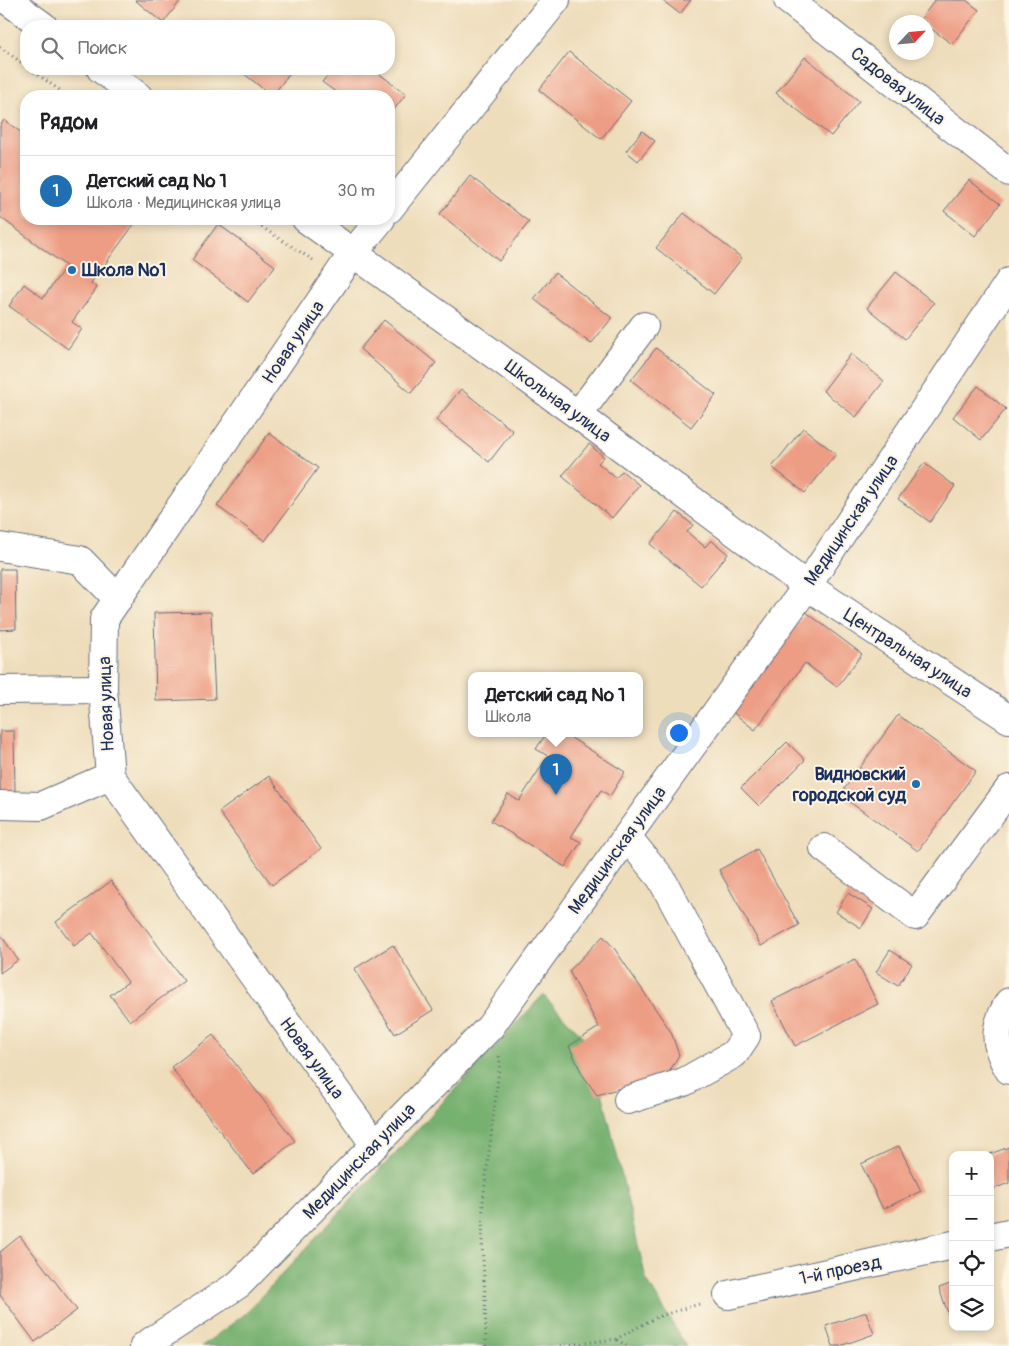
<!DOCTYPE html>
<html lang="ru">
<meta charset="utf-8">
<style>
body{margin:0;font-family:Pangolin,sans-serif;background:#f2f2f2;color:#202124}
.controls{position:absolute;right:15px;bottom:15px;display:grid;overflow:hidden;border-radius:10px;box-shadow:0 2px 8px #0003}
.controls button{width:45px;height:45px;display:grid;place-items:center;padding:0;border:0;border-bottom:1px solid #e0e0e0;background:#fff;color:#202124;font:25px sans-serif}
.compass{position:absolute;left:889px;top:15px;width:45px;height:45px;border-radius:50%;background:#fff;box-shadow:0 2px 8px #0003;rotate:64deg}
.you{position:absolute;left:678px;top:732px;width:18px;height:18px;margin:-12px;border:4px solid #fff;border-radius:50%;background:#1a73e8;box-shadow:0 0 0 8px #1a73e833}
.badge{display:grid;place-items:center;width:32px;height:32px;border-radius:50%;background:#1f6fb2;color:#fff;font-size:16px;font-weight:700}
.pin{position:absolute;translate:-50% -41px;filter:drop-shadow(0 1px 2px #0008)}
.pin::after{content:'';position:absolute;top:26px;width:18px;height:15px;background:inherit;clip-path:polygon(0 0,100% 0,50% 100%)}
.popup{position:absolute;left:468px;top:672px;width:175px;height:65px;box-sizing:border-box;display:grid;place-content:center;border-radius:10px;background:#fff;filter:drop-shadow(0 1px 4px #0005);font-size:16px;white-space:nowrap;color:#757577}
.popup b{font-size:19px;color:#202124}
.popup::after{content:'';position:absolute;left:50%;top:100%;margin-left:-10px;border:10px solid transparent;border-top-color:#fff}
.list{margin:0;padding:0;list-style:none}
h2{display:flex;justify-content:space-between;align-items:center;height:65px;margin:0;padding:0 20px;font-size:21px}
h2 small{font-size:16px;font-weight:400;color:#757577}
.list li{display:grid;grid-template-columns:32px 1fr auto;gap:15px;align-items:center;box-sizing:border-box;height:70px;padding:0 20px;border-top:1px solid #e0e0e0}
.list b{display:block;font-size:19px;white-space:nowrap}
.list p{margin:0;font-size:16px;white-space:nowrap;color:#757577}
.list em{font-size:16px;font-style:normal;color:#757577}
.icon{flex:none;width:28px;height:28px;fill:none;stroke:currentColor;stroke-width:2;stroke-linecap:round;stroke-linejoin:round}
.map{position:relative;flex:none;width:1009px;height:1346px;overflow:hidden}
.search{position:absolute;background:#fff;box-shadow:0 2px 8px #0003;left:20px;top:20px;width:375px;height:55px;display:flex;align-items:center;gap:12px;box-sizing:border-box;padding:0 18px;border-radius:20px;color:#757577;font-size:19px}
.panel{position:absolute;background:#fff;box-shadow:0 2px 8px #0003;left:20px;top:90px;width:375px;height:135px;border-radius:20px}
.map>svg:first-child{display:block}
</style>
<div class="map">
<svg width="1009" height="1346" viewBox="0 0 1009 1346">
<rect width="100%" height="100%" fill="#fcf5e5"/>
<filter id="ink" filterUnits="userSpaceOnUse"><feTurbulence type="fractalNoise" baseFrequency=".02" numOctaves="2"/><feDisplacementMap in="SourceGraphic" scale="10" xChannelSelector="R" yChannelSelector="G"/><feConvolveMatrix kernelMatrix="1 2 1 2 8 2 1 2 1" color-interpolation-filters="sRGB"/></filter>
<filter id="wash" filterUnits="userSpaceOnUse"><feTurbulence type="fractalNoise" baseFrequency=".0096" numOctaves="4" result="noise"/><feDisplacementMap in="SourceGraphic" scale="20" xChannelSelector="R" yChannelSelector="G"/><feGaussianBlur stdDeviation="1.12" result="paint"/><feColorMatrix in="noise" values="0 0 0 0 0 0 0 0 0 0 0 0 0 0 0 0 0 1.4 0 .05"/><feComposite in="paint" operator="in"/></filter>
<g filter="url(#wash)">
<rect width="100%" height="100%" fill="#edb"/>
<!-- forest -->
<path fill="#77b170" stroke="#497067" d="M 543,995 L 591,1045 L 646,1279 L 686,1346 L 202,1346 L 244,1315 Z"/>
<g id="blocks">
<!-- building -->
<g fill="#ed9d84">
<path d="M 135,0 L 181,0 L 163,23 Z"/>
<path d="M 662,0 L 691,0 L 680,14 Z"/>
<path d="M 935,0 L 966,0 L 979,10 L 952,44 L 926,25 L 926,22 L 920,20 Z"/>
<path d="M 569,52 L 631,101 L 601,139 L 539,90 Z"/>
<path d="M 805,57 L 859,101 L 831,136 L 776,93 Z"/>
<path d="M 238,69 L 293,69 L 272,96 Z"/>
<path d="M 333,69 L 373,69 L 406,94 L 389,116 L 389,96 L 341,96 L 322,82 Z"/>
<path d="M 4,120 L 26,136 L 26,219 L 138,219 L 91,283 L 97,288 L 72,322 L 82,329 L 68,349 L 9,306 L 24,284 L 43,298 L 66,266 L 0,217 L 0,126 Z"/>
<path d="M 642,131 L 655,141 L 638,161 L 626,151 Z"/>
<path d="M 470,176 L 529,222 L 499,261 L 440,214 Z"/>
<path d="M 969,180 L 1000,204 L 975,236 L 944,211 Z"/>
<path d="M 684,213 L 742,258 L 714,294 L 656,248 Z"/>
<path d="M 218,224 L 275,266 L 248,302 L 192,260 Z"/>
<path d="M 896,272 L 934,303 L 905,339 L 867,308 Z"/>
<path d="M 555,273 L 612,318 L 591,344 L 534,299 Z"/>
<path d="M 384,320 L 436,363 L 411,393 L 360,349 Z"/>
<path d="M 656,348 L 716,395 L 691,427 L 631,380 Z"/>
<path d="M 851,354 L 884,381 L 856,417 L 823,391 Z"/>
<path d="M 978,386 L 1006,409 L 981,440 L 953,417 Z"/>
<path d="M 461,389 L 513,431 L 489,462 L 436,420 Z"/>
<path d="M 803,428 L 836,454 L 805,493 L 772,467 Z"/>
<path d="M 269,433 L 318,468 L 265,541 L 217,506 Z"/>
<path d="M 589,444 L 604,457 L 598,463 L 616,478 L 622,471 L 639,485 L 612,518 L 562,476 Z"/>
<path d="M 924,463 L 955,486 L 930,522 L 898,499 Z"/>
<path d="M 677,512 L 693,525 L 687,532 L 705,547 L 711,540 L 728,554 L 701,586 L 650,544 Z"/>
<path d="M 0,569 L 15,569 L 16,629 L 0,630 Z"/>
<path d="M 211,612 L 215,699 L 156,701 L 154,613 Z"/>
<path d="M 806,612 L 862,654 L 837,687 L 805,663 L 755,730 L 731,711 Z"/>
<path d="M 898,715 L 976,771 L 918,851 L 840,795 Z"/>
<path d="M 0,731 L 14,731 L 15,793 L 0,793 Z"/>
<path d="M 546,734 L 565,734 L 625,772 L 610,796 L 601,790 L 571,837 L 581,842 L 565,867 L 491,821 L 508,794 L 519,801 L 548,756 L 536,749 Z"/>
<path d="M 787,742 L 805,760 L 759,806 L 741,788 Z"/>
<path d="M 269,776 L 321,849 L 272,885 L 219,812 Z"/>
<path d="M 757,849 L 799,925 L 761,946 L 719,870 Z"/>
<path d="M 111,881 L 184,981 L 130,1021 L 110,995 L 128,982 L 92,933 L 74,946 L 56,922 Z"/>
<path d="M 848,893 L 873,909 L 861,928 L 836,912 Z"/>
<path d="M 0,934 L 18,960 L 0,973 Z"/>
<path d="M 603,936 L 614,948 L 671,1032 L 679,1055 L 668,1074 L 597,1095 L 582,1074 L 569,1046 L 599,1027 L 569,971 Z"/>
<path d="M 393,945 L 433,1010 L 395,1034 L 354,969 Z"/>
<path d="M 890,950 L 912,964 L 898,986 L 876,972 Z"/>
<path d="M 855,959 L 878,1004 L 795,1046 L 772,1001 Z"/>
<path d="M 213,1035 L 295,1141 L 253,1174 L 171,1067 Z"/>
<path d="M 899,1146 L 921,1191 L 883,1209 L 861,1164 Z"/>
<path d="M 1009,1147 L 1009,1183 L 990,1190 L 990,1154 Z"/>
<path d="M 20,1236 L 77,1310 L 35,1342 L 0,1295 L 0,1252 Z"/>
<path d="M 953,1283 L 953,1315 L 949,1316 L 939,1288 Z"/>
<path d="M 866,1312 L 874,1334 L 840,1346 L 833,1346 L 826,1326 Z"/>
</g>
</g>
</g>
<g filter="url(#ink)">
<use href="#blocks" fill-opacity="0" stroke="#656c7f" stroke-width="1"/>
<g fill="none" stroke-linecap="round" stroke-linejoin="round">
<defs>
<g id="minor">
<path d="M 7,0 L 43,26"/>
<path d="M 788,0 L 1009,172"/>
<path d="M 101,69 L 138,96"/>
<path d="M 389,209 L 556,0"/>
<path d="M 306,219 L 578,415 L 807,586 L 1009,719"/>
<path d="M 578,415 L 644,326"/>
<path d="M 0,547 L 80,560 L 118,599"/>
<path d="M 0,690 L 103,689"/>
<path d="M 0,805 L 41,806 L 110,776"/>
<path d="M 627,837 L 661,878 L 746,1036 L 734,1054 L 684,1082 L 628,1100"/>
<path d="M 824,848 L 915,916 L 1009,789"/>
<path d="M 1009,1002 C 993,1028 994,1045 1009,1070"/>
<path d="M 375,1145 L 110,776 L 103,689 L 104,619 L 353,253 L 381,219"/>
<path d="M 990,1237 L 1009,1233"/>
<path d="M 728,1295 L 953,1245"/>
<path d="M 144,1346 L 239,1284 L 490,1027 L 807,586 L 1009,282"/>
</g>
</defs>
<!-- minor casing -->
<use href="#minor" stroke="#656c7f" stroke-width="30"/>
<!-- path -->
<g stroke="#656c7f" stroke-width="3" stroke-dasharray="1 4" stroke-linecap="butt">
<path d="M 0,47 L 26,66"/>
<path d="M 30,69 L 68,96"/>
<path d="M 249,219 L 316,262"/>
<path d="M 617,1340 L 628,1346"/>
<path d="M 486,1346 L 485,1295 L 482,1243 L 483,1201 L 500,1061 L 499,1056"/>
<path d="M 561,1346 L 616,1339 L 657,1317 L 702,1303"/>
</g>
<!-- minor -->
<use href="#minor" stroke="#fff" stroke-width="28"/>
</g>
</g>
<!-- markers -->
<g fill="#1f6fb2" stroke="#fcf5e5" stroke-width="2">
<circle cx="72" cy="270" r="5"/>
<circle cx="916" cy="784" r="5"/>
</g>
<g text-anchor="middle" stroke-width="4" stroke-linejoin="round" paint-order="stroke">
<!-- street labels -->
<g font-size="18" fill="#1b2f5e" stroke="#fcf5e5">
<text transform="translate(898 86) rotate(38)" y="6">Садовая улица</text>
<text transform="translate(293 342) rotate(-56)" y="6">Новая улица</text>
<text transform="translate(558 401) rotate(36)" y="6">Школьная улица</text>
<text transform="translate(851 520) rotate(-56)" y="6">Медицинская улица</text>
<text transform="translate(908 653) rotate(33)" y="6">Центральная улица</text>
<text transform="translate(106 704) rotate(-92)" y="6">Новая улица</text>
<text transform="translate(617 850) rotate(-54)" y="6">Медицинская улица</text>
<text transform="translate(312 1058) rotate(54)" y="6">Новая улица</text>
<text transform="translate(359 1161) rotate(-46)" y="6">Медицинская улица</text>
<text transform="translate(840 1270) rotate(-12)" y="6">1-й проезд</text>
</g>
<!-- poi labels -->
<g font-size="18" font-weight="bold" fill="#1b2f5e" stroke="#fcf5e5" text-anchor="start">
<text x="82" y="276">Школа №1</text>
<text x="906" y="780" text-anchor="end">Видновский<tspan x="906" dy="21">городской суд</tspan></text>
</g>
</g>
</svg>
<div class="controls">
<button>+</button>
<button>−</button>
<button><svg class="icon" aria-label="locate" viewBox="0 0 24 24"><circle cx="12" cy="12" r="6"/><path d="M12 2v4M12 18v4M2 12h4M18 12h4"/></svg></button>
<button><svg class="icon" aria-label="layers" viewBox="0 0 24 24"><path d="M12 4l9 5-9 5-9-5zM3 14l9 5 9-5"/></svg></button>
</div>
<svg class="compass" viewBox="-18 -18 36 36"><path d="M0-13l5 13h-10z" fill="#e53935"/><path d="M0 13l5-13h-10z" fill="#757577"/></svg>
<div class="you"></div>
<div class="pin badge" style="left:556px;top:795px">1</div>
<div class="popup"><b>Детский сад № 1</b>Школа</div>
<div class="search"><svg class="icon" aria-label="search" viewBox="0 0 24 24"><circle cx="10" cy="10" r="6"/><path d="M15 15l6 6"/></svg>Поиск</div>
<section class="panel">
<h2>Рядом<small></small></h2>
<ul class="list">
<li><span class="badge">1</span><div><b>Детский сад № 1</b><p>Школа · Медицинская улица</p></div><em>30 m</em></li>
</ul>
</section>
</div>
